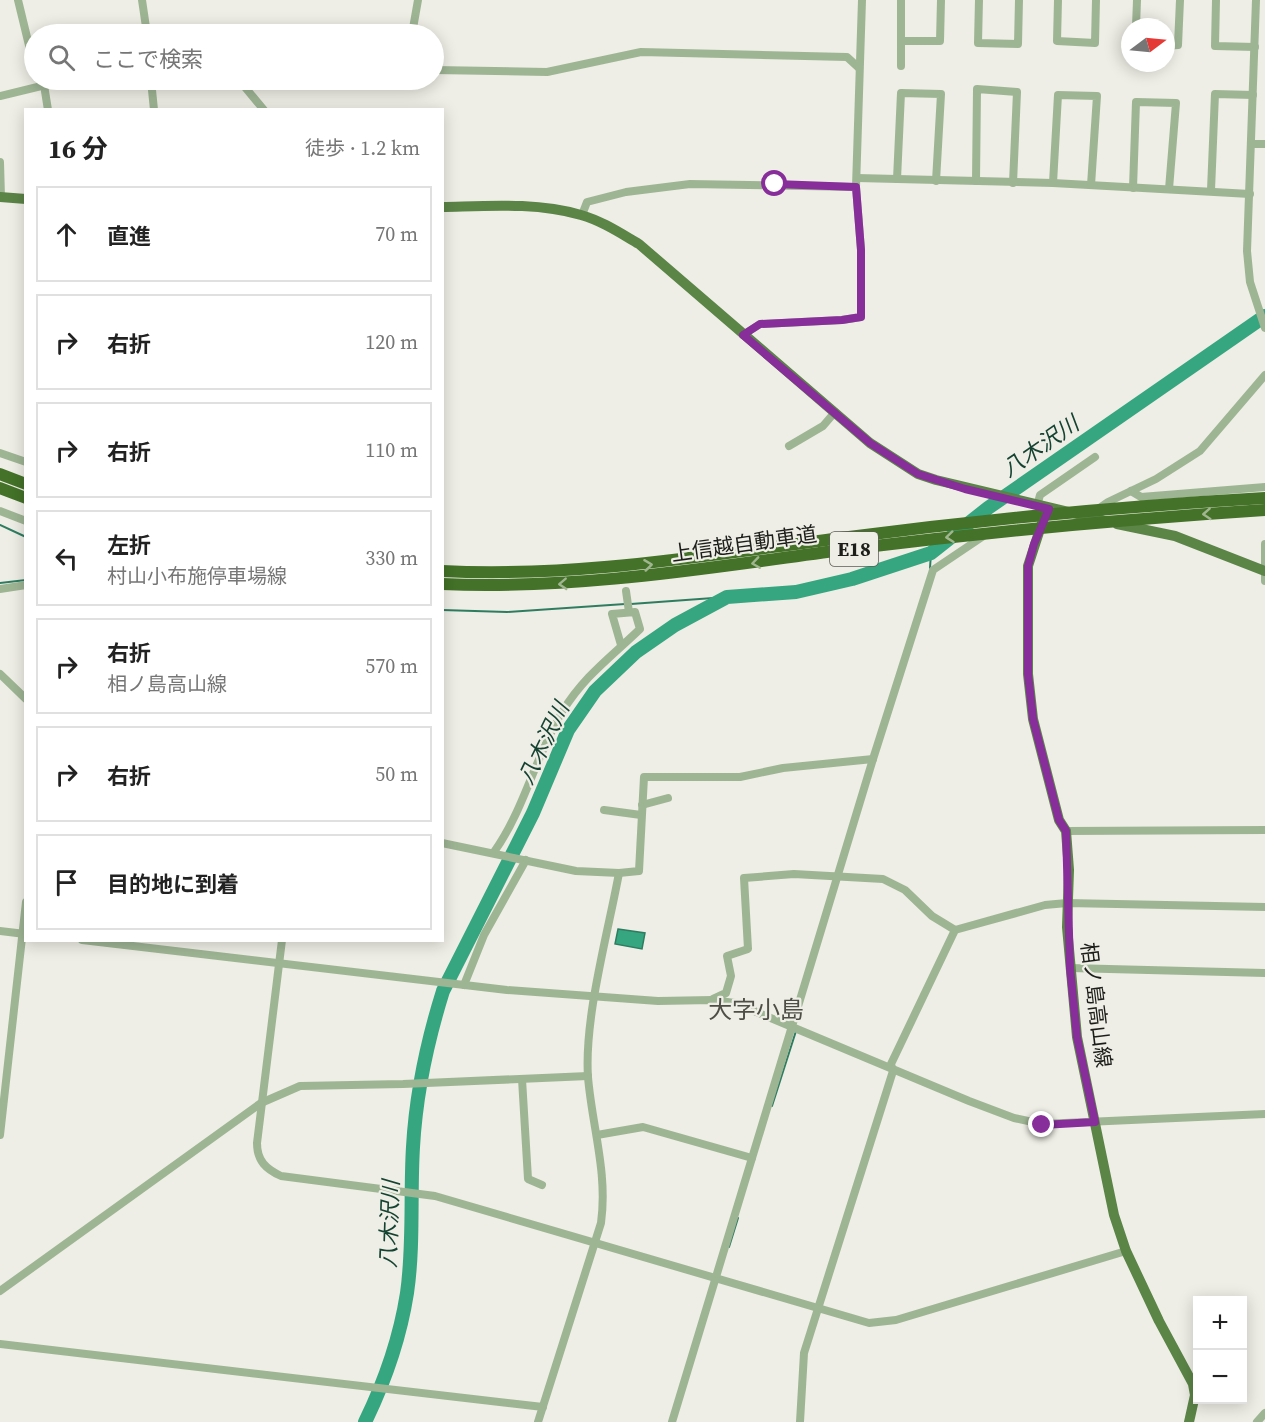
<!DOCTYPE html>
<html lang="ja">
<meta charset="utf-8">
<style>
body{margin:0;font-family:"Source Serif 4","Noto Sans JP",serif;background:#f2f2f2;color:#222}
.controls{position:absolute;right:18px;bottom:18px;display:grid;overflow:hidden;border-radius:0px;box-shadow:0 3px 15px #0003}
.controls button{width:54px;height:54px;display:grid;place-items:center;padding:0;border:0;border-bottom:2px solid #e0e0e0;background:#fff;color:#222;font:30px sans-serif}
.compass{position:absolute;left:1121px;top:18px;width:54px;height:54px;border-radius:50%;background:#fff;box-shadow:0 3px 15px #0003;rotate:74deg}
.stop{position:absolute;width:18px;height:18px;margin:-14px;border:4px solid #872e9b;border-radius:50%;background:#fff}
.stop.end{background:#872e9b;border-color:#fff;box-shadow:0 2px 6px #0008}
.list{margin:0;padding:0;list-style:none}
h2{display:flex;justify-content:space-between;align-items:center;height:78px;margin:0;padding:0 24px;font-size:26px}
h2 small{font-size:20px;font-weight:400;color:#767676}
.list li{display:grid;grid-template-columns:39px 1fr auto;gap:18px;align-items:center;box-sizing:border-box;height:96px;margin:0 12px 12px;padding:0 12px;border:2px solid #e0e0e0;border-radius:0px}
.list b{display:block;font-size:22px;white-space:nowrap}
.list p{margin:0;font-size:20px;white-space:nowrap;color:#767676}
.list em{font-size:20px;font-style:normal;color:#767676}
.icon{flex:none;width:33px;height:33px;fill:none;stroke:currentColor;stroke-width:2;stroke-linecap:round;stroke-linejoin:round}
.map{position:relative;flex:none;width:1265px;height:1422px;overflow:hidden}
.search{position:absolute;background:#fff;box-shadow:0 3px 15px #0003;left:24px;top:24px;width:420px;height:66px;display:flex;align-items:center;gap:15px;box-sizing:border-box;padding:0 21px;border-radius:33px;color:#767676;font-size:22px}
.panel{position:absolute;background:#fff;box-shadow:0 3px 15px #0003;left:24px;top:108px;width:420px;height:834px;border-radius:0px}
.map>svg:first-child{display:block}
</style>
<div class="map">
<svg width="1265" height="1422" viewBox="0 0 1265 1422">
<rect width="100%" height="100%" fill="#eeeee6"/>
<!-- water -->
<path fill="#35a67f" stroke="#2e7d61" stroke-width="1.5" d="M 618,929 L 645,933 L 642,949 L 615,944 Z"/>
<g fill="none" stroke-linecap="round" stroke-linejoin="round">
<!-- stream -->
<g stroke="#2e7d61" stroke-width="2">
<path d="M 0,525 L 26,537"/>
<path d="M 930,568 L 931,553"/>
<path d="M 0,583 L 26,580"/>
<path d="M 631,604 L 727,597"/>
<path d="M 442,610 L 507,612 L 625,604"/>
<path d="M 772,1106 L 796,1031"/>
<path d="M 729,1247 L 738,1218"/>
</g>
<!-- river -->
<path stroke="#35a67f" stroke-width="14" d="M 365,1422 C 385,1381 400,1338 407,1293 C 414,1245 410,1195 413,1147 C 416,1094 427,1042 443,991 L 533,813 L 568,730 L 595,691 L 636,652 L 675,625 L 727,597 L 796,592 L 852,579 L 931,553 L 988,508 L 1265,316"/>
<!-- minor -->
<g stroke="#9eb594" stroke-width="8">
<path d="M 18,0 L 34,66"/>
<path d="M 142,0 L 147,34"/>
<path d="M 979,0 L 978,43 L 1018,44 L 1019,0"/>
<path d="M 1058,0 L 1057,41 L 1095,43 L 1096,0"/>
<path d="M 1216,0 L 1215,46 L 1255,47"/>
<path d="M 1256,0 L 1247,251 L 1250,282 L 1265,328"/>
<path d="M 1136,27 L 1137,0"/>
<path d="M 412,34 L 418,0"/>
<path d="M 901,41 L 940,41 L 941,0"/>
<path d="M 1166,46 L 1178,45 L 1180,0"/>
<path d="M 901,66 L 901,0"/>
<path d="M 434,70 L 547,72 L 641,52 L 847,57 L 859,68"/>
<path d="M 151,80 L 154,110"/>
<path d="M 239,80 L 264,110"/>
<path d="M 44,85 L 48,110"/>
<path d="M 0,96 L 66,80"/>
<path d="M 1251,144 L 1265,144"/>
<path d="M 0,162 L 1,197"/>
<path d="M 857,178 L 1053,183 L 1250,194"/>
<path d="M 897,179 L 901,93 L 941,94 L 936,181"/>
<path d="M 976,181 L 977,89 L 1017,92 L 1013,183"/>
<path d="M 1053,183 L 1058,95 L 1097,96 L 1091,185"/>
<path d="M 1133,188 L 1136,102 L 1176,103 L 1169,189"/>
<path d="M 1211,190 L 1215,94 L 1253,95"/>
<path d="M 582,215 L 587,202 L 626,192 L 690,184 L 856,187"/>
<path d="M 743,335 L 760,324 L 842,320 L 861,317 L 861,250 L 856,187 L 862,0"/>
<path d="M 789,446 L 823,426 L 835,412"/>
<path d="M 0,453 L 26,462"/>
<path d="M 1131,491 L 1141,497 L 1265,487"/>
<path d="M 1037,506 L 1040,495 L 1095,457"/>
<path d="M 1098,509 L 1108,502 L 1156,479 L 1200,451 L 1265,375"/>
<path d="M 0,511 L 26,521"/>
<path d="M 1265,544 L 1265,581"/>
<path d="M 0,589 L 26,585"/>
<path d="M 626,591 L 629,612"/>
<path d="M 0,674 L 26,699"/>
<path d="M 642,805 L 668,798"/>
<path d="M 604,810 L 641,815"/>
<path d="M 1066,831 L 1265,830"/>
<path d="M 442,843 L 576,871 L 619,873 L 639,871 L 644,777 L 740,777 L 783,768 L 873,759"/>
<path d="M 494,852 C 524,810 535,757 562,712 C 585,675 610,658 640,629 L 635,612 L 612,614 L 621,645"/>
<path d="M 0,931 L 25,934"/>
<path d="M 82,940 L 507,990 L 658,1001 L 712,1000 L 735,1003 L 969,1101 L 1014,1118 L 1042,1124 L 1265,1114"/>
<path d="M 282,940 L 257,1143 C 257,1161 266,1169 281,1176 L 435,1196 L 869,1323 L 896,1320 L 1126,1251"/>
<path d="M 1070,968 L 1265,973"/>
<path d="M 464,985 L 484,935 L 526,860"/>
<path d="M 713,999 L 726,993 L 731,976 L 727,956 L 748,949 L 744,878 L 794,874 L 883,879 L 905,890 L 932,916 L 955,930"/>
<path d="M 522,1079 L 528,1179 L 542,1185"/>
<path d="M 0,1135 L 26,902"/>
<path d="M 597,1135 L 643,1127 L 752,1158"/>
<path d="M 0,1291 L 261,1103 L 300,1086 L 403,1084 L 588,1076"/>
<path d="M 0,1344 L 543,1407"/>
<path d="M 538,1422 L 601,1223 C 608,1173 592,1126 588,1077 C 584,1018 608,933 619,873"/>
<path d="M 672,1422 L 873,759 L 933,570 L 985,535"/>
<path d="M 800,1422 L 804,1353 L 893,1071 L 891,1064 L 955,930 L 1045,905 L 1067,903 L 1265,907"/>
<path d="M 1257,1422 L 1265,1413"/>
</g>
<!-- major -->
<g stroke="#5b8447" stroke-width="10">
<path d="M 0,197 L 26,199"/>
<path d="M 442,207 C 488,206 536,202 581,215 C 602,221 620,233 639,244 L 870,443 L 918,474 L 936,480 L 1102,520"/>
<path d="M 1042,523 L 1028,566 L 1028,674 L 1033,719 L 1059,820 L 1066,831 L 1069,870 L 1067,927 L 1077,1037 L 1114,1215 L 1126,1251 L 1159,1321 L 1193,1384 L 1195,1395 L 1189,1422"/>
<path d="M 1117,524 L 1175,536 L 1265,571"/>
</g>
<!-- highway -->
<g stroke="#437228" stroke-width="12">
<path d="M 0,474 L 26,484"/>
<path d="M 0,488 L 26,498"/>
</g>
<!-- highway-bridge -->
<g stroke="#437228" stroke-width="12">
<path d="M 442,571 C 580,578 713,554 849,537 C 987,519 1126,506 1265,498"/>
<path d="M 442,584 C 580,590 713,567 849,549 C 987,532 1126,519 1265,510"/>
</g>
</g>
<!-- one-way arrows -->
<defs><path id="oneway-chevron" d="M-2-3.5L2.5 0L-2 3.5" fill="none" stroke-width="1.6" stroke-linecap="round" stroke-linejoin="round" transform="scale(1.5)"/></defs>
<g stroke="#a1b690">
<use href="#oneway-chevron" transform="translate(1207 514) rotate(176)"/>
<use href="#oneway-chevron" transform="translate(950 537) rotate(174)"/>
<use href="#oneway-chevron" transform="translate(756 563) rotate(172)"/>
<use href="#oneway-chevron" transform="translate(648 565) rotate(-7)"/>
<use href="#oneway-chevron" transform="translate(563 584) rotate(177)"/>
</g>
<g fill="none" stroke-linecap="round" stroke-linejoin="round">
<!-- route -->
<path stroke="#872e9b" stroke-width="8" d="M 775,184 L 856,187 L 861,250 L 861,317 L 842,320 L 760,324 L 743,335 L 870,443 L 918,474 L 965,489 L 1049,509 L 1034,544 L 1028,566 L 1028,674 L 1033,719 L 1059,820 L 1066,831 L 1070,968 L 1077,1037 L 1095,1122 L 1042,1125"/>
</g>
<g text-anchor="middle" stroke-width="4.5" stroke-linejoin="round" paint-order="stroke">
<!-- shield labels -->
<rect fill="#eeeee6" stroke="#5c5c57" stroke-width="1.5" x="830" y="532" width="48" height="34" rx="4.5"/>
<g font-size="20" font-weight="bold" fill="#1d1d1a">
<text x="854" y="556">E18</text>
</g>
<!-- street labels -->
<g font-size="21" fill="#1d1d1a" stroke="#eeeee6">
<text transform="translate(744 544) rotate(-8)" y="7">上信越自動車道</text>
<text transform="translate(1096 1005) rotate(83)" y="7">相ノ島高山線</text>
</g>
<!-- water labels -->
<g font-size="22" font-style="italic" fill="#154332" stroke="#eeeee6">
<text transform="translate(1040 446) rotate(-35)" y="8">八木沢川</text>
<text transform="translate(543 743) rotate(-64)" y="8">八木沢川</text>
<text transform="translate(389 1224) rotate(-88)" y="8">八木沢川</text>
</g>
<!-- quarter labels -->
<g font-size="24" fill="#4e4e47" stroke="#eeeee6">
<text x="756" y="1018">大字小島</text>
</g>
</g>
</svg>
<div class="controls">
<button>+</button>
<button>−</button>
</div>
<svg class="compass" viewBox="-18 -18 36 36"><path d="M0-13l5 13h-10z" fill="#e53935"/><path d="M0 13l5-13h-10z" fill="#767676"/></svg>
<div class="stop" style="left:775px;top:184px"></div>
<div class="stop end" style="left:1042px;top:1125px"></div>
<div class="search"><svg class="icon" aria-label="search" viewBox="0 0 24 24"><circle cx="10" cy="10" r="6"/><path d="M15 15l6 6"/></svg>ここで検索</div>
<section class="panel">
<h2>16 分<small>徒歩 · 1.2 km</small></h2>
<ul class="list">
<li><svg class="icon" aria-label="ahead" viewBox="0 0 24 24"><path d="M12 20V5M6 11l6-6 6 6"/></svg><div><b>直進</b></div><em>70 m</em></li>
<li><svg class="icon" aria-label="right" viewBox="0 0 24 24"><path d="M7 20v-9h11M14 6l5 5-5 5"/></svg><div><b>右折</b></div><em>120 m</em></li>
<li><svg class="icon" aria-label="right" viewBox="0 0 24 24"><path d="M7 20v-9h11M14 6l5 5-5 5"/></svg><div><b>右折</b></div><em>110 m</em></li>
<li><svg class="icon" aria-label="left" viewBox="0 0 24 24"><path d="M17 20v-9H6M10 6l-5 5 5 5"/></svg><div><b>左折</b><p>村山小布施停車場線</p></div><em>330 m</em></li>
<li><svg class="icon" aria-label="right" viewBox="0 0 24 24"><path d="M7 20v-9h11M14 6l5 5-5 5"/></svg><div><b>右折</b><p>相ノ島高山線</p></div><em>570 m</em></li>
<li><svg class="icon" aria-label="right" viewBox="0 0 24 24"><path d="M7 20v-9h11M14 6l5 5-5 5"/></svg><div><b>右折</b></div><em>50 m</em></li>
<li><svg class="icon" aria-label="arrive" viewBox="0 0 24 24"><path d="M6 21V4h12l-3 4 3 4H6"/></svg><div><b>目的地に到着</b></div></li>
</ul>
</section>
</div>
